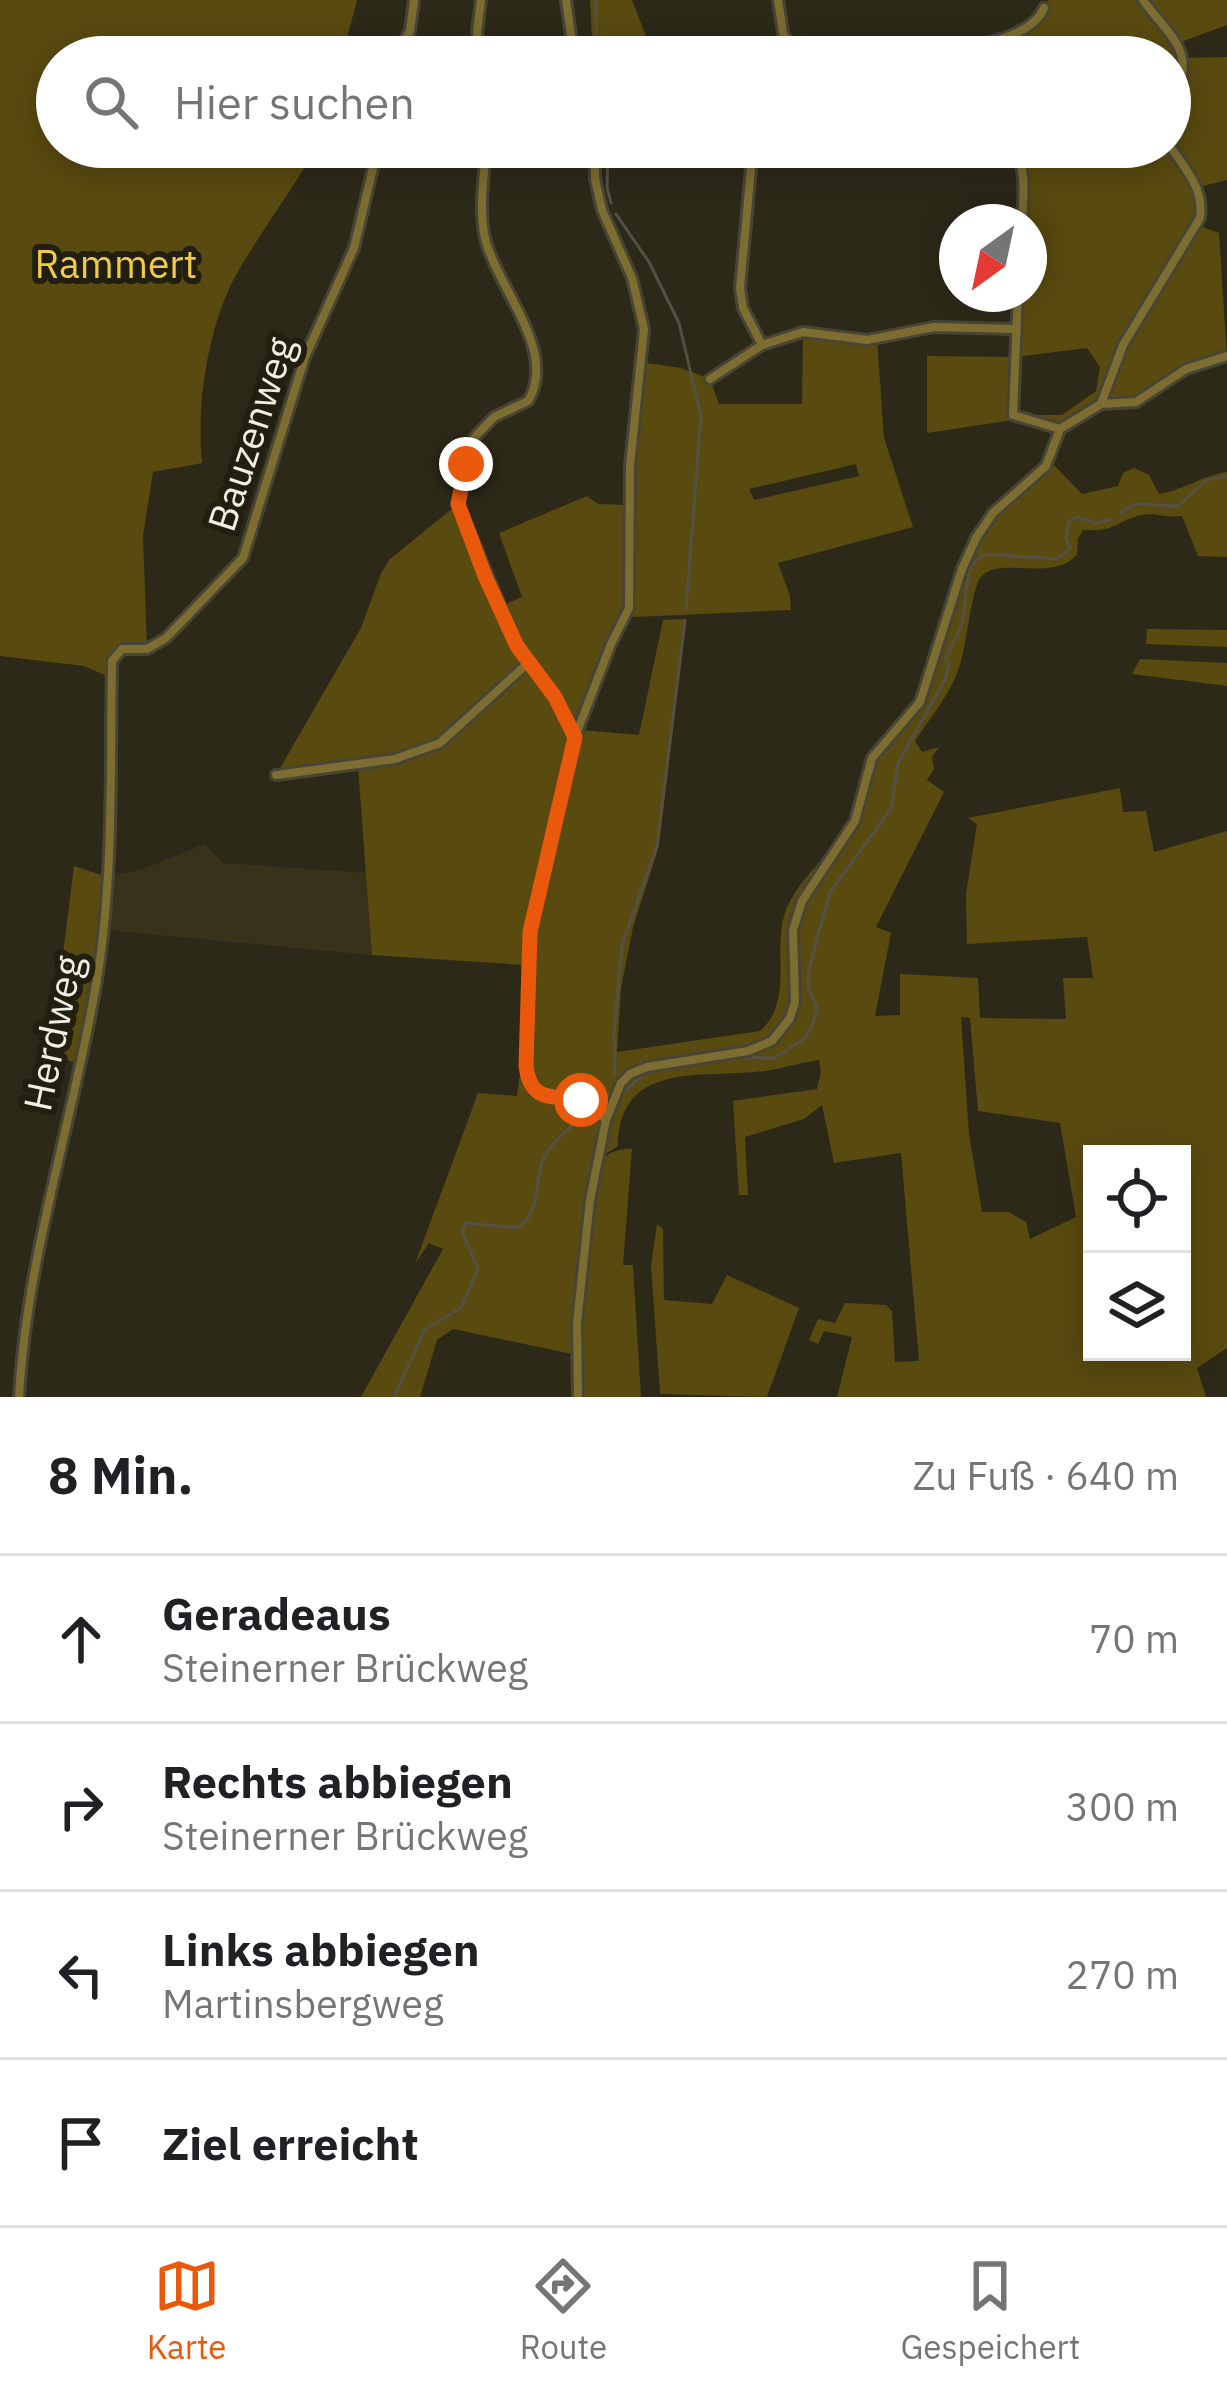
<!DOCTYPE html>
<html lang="de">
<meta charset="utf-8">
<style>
body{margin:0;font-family:"IBM Plex Sans",sans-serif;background:#f6f6f6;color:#202124}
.controls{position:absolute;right:36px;bottom:36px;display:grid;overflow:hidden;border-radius:0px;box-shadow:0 6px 30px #0003}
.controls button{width:108px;height:108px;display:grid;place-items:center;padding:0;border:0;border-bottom:3px solid #e0e0e0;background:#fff;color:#202124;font:60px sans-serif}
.compass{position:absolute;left:939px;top:204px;width:108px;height:108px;border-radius:50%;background:#fff;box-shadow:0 6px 30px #0003;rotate:213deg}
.stop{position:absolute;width:36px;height:36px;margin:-27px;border:9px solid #ea580c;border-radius:50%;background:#fff}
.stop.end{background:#ea580c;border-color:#fff;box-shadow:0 3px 12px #0008}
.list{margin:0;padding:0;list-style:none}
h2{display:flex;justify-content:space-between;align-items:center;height:156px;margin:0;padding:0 48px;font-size:51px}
h2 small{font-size:39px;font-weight:400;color:#757577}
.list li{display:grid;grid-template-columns:78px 1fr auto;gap:36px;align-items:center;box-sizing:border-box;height:168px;padding:0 48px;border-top:3px solid #e0e0e0}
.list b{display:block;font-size:45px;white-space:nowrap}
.list p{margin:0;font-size:39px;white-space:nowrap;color:#757577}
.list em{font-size:39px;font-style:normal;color:#757577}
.icon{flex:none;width:66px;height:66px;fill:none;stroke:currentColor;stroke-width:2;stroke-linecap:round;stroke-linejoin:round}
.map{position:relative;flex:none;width:1227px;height:1397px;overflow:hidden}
.search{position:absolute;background:#fff;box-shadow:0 6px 30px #0003;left:36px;right:36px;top:36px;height:132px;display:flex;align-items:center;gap:30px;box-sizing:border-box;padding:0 42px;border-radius:66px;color:#757577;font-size:45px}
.sheet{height:828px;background:#fff}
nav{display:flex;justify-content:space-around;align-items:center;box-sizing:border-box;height:168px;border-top:3px solid #e0e0e0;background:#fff;font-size:33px;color:#757577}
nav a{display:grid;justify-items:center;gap:6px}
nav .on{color:#ea580c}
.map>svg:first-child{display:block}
</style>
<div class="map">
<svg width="1227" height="1397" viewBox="0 0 1227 1397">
<rect width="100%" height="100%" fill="#2d2919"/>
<!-- built -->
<path fill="#38321b" d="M 204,844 L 223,863 L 367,873 L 372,955 L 105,930 L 107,877 L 143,869 Z"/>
<!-- green -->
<g fill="#594a0f" fill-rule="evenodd">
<path d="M 0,0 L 357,0 L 342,57 L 57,57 L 57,147 L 317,147 C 292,190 262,230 237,273 C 208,325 196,404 202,463 L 153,472 L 143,536 L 147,649 L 115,653 L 112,678 L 84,666 L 0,656 Z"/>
<path d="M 590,0 L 632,0 L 654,57 L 593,57 Z"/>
<path d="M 1048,0 L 1227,0 L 1227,25 L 1178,43 L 1184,58 L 1227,57 L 1227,180 L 1199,187 L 1197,225 L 1219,233 L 1227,356 L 1186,369 L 1136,402 L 1101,404 L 1066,426 L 1019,419 L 927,433 L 927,356 L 1013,357 L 1018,294 L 1029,294 L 1029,222 L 1022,222 L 1024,191 L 1013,147 L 1170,147 L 1170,57 L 865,57 C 917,51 1025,53 1048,0 ZM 1087,348 L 1100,367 L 1096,391 L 1062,415 L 1013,415 L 1015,357 Z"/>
<path d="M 803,332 L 877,339 L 884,438 L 913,527 L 778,563 L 790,596 L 791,610 L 634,617 L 630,610 L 573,734 L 526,932 L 524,965 L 372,955 L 358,767 L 276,775 L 361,628 L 381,573 L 390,559 L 458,504 L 499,607 L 522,597 L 499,533 L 587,496 L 598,504 L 628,505 L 639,362 L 681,368 L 710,379 L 719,404 L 802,404 ZM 856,464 L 859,476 L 754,500 L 749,489 Z"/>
<path d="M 1052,463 L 1082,494 L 1118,486 L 1123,473 L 1134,468 L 1149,475 L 1159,494 C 1182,491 1200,476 1227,472 L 1227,557 L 1198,556 L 1182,516 C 1168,518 1153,512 1141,515 C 1114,522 1117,532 1083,530 L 1078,539 L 1077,555 C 1050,583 999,555 981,577 C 971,589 967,646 959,668 C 950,694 930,718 915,741 L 922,752 L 939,747 L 932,757 L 934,769 L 927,780 L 944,792 L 876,927 L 891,933 L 875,1016 L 900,1015 L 900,974 L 978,978 L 980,1018 L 1066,1019 L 1063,978 L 1093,978 L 1087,937 L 967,944 L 966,894 L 977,824 L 968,818 L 1120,788 L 1123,812 L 1146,811 L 1154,852 L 1227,831 L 1227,1348 L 1197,1368 L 1206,1397 L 837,1397 L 852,1337 L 824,1331 L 818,1344 L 809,1340 L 818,1319 L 835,1323 L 845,1303 L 886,1305 L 892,1311 L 895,1362 L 919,1361 L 901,1153 L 834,1163 L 822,1105 L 804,1119 L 745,1137 L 748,1195 L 739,1195 L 733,1101 L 817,1089 L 821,1072 L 819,1060 C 798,1063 775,1071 754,1072 C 695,1077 619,1064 618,1146 L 602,1156 L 610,1120 L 628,1078 L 620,1078 L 604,1113 L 592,1105 L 537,1090 L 528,1066 L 531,933 L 535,915 L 540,913 L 537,912 L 581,730 L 639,735 L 663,620 L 686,619 L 659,846 L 633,927 L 621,988 L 617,1052 L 760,1031 C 795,1000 771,950 786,910 C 801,874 832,854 854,824 C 865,807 864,781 872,762 C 882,738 912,722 923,698 C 947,639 950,570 992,519 C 1010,498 1034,484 1052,463 ZM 961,1017 L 970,1018 L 978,1111 L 1060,1123 L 1076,1217 L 1030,1239 L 1026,1222 L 1009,1212 L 982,1212 L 969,1134 ZM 1092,1154 L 1182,1154 L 1182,1352 L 1092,1352 Z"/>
<path d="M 1147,629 L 1227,630 L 1227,647 L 1146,644 Z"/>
<path d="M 1140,659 L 1227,663 L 1227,686 L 1132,674 Z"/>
<path d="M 74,866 L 107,877 L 76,1062 L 50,1057 Z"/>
<path d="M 524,1043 L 525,1084 L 529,1096 L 580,1103 L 601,1121 L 581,1226 L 572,1354 L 453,1329 L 437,1340 L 420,1397 L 361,1397 L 443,1249 L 429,1243 L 415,1264 L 478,1093 L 517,1096 Z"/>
<path d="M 632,1149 L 623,1265 L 633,1265 L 641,1397 L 581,1397 C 577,1355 582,1199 600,1164 C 607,1151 620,1149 632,1149 Z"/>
<path d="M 657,1224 L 663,1229 L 664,1300 L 712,1304 L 727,1275 L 799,1308 L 767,1397 L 660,1394 L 651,1266 Z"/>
</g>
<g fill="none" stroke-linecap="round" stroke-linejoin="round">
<!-- stream -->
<g stroke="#545046" stroke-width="3">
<path d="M 596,0 L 597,57"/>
<path d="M 608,147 L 607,187 L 611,203"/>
<path d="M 616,214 L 649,262 L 679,323 L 701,416 L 686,609"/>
<path d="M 1121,512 L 1135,504 L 1178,506 L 1207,480 L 1227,476"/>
<path d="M 737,1057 L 774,1058 L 805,1038 L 813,1023 L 817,1008 L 808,987 L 809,969 L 830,892 L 891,809 L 898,763 L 945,680 L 949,664 L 946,657 L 962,625 L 969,568 L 983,554 L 1057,559 L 1071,548 L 1066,539 L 1069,521 L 1077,517 L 1096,523 L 1111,519"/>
<path d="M 615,1074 L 614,1033 L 622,945 L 657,846 L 685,621"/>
<path d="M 394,1397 L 425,1329 L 461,1308 L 478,1269 L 462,1231 L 466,1223 L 517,1228 C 544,1209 532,1186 543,1160 C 555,1133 591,1114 611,1093 L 624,1091 L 646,1073 L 704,1062"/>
</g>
<defs>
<g id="minor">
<path d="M 566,0 L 574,57"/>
<path d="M 778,0 L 783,33 L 794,57"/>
<path d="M 1143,0 C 1174,42 1199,52 1170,107"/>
<path d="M 395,57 L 410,31 L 414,0"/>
<path d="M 480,57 L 477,32 L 481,0"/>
<path d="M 865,57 C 908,52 1026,53 1044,8"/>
<path d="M 486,147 C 484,178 478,212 486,242 C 499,290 558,352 528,401 L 494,417 L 475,437 L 458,504 L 517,646 L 555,697 L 575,736"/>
<path d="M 595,147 L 595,179 L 602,210 L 632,278 L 644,329 L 630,466 L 629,608 L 611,644 L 575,737 L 530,933 L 527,1067 C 531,1108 553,1090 581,1101 C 591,1104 599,1113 606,1120"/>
<path d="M 1013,147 C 1028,168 1023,198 1022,222"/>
<path d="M 1018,294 L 1013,415 L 1060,429"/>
<path d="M 762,345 L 803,332 L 867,340 L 934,327 L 1016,329"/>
<path d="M 710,379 L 762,345 L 743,308 L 740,288 L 753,147"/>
<path d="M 1101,404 L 1136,402 L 1186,369 L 1227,356"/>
<path d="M 276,775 L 395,759 L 440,743 L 528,663"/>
<path d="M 19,1397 C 27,1252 75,1116 98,973 C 114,870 110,764 112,661 L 122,649 L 147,649 L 166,638 L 243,558 L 305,357 L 354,248 L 378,147"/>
<path d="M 578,1397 L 577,1323 L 590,1200 L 606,1120 L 621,1083 L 630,1074 L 647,1067 L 748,1051 L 772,1041 L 790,1018 L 795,1002 L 793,930 L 802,901 L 855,821 L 872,758 L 920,702 L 962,569 L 976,538 L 993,513 L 1046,466 L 1060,429 L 1101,404 L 1123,345 L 1200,218 C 1204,188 1186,170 1170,146"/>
</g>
</defs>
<!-- minor casing -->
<use href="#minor" stroke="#484535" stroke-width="14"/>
<!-- minor -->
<use href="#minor" stroke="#7d6d31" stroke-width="8"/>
</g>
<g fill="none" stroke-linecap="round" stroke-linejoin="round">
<!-- route -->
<path stroke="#ea580c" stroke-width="15" d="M 466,464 L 458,504 L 485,576 L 517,646 L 555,697 L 575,737 L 530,932 L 526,1066 C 531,1103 551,1095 581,1100"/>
</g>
<g text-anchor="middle" stroke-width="12" stroke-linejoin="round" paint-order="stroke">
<!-- park labels -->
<g font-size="39" fill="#eecc47" stroke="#231f10">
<text x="116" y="278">Rammert</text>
</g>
<!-- street labels -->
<g font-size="39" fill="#f1eee4" stroke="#231f10">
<text transform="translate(251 434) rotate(-72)" y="14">Bauzenweg</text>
<text transform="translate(53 1033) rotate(-78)" y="14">Herdweg</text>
</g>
</g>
</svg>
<div class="controls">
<button><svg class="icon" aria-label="locate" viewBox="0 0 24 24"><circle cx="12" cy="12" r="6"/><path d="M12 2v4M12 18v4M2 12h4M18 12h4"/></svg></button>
<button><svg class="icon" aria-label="layers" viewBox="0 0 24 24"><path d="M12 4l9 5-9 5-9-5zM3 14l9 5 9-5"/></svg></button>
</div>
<svg class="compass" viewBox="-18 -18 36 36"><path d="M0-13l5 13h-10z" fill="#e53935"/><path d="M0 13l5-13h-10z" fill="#757577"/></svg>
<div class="stop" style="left:581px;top:1100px"></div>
<div class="stop end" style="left:466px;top:464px"></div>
<div class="search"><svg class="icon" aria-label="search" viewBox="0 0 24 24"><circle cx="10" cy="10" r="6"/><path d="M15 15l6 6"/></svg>Hier suchen</div>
</div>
<section class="sheet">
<h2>8 Min.<small>Zu Fuß · 640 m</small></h2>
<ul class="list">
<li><svg class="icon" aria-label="ahead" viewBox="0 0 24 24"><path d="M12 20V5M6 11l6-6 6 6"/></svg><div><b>Geradeaus</b><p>Steinerner Brückweg</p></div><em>70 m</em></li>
<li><svg class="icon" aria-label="right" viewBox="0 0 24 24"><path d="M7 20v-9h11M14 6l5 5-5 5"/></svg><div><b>Rechts abbiegen</b><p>Steinerner Brückweg</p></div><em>300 m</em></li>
<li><svg class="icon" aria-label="left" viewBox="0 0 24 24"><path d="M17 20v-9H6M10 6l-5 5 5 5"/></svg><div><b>Links abbiegen</b><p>Martinsbergweg</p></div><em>270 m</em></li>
<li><svg class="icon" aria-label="arrive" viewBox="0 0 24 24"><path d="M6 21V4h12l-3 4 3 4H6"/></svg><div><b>Ziel erreicht</b></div></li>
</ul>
</section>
<nav>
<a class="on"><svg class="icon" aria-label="map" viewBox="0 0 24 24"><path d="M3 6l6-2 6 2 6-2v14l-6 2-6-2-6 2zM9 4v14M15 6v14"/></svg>Karte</a>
<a><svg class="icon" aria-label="directions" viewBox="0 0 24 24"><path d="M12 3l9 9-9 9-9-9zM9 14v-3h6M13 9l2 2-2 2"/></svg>Route</a>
<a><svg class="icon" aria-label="saved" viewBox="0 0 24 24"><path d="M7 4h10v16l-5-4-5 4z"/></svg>Gespeichert</a>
</nav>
